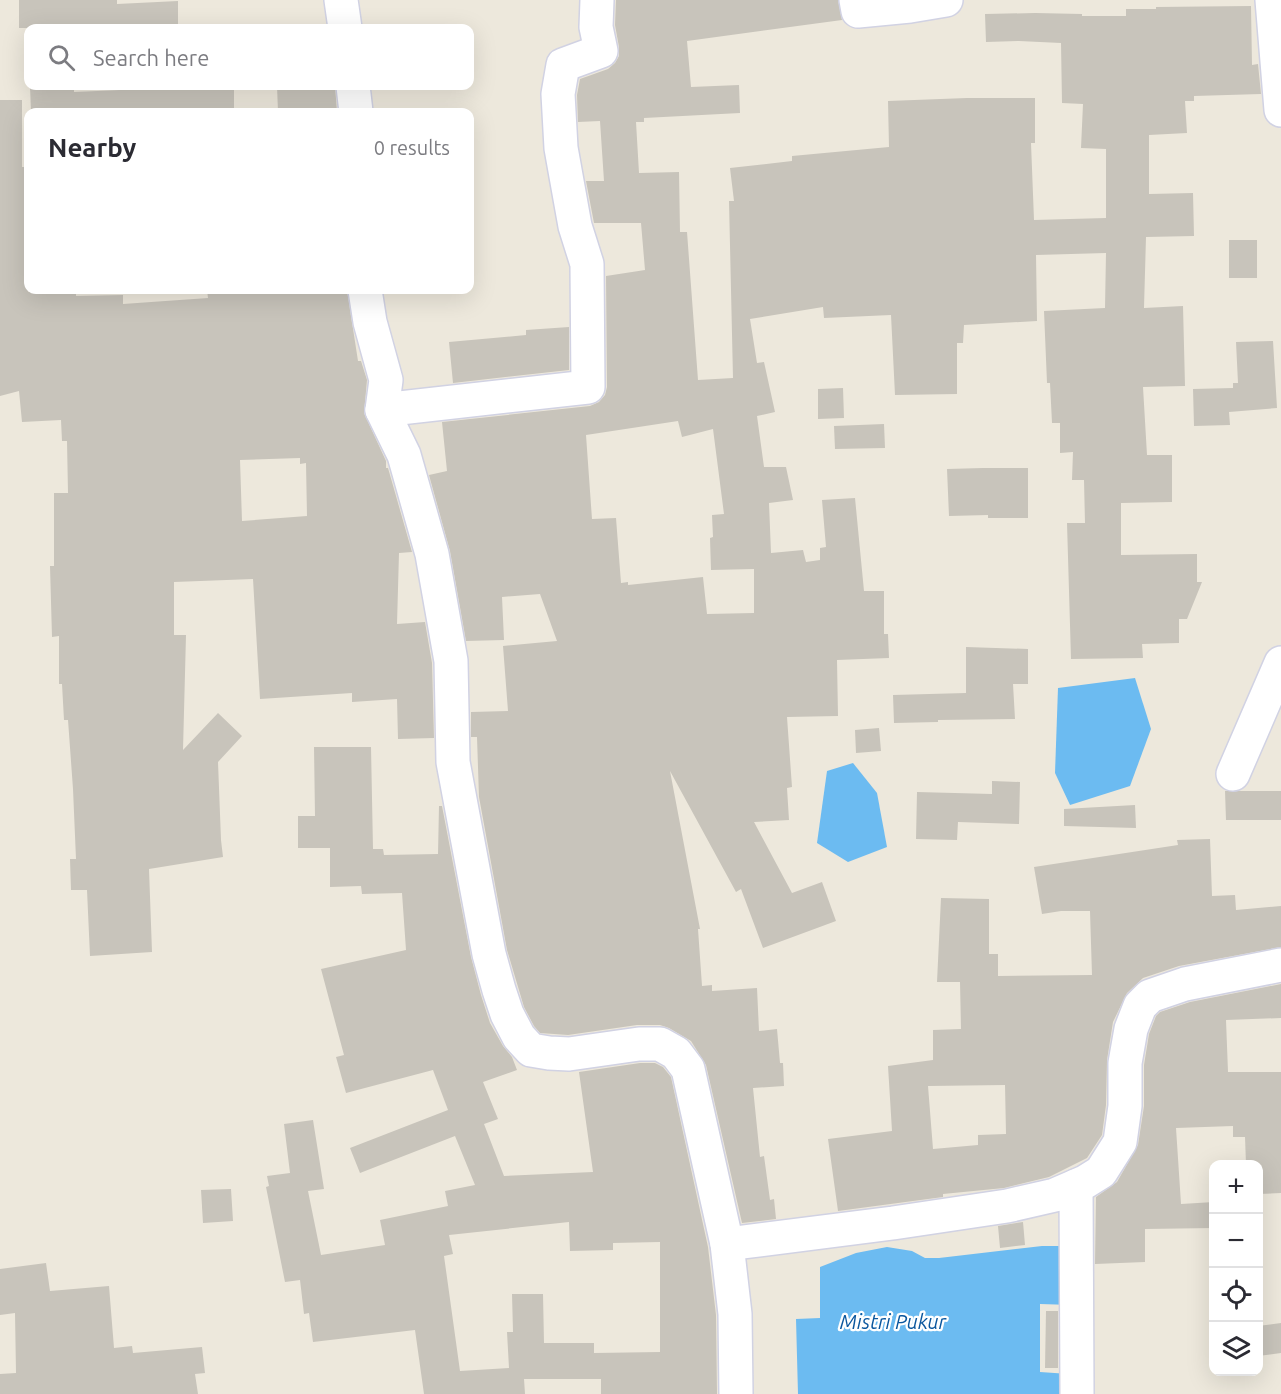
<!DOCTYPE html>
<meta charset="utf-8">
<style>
body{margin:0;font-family:Ubuntu,sans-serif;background:#f2f2f3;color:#2b2b33}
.controls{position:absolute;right:18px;bottom:18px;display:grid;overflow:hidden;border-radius:12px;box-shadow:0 6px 24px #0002}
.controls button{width:54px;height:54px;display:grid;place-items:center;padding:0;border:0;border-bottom:2px solid #e1e1e2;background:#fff;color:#2b2b33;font:30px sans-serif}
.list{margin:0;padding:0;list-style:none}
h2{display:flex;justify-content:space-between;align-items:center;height:78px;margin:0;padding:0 24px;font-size:26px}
h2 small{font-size:20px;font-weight:400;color:#7c7c81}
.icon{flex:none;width:33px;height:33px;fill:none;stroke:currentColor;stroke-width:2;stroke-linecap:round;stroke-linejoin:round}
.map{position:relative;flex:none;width:1281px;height:1394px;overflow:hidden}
.search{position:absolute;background:#fff;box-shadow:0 6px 24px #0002;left:24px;top:24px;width:450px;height:66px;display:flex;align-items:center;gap:15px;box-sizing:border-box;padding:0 21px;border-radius:12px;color:#7c7c81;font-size:22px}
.panel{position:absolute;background:#fff;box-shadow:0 6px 24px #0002;left:24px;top:108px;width:450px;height:186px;border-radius:12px}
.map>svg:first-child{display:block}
</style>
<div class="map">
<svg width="1281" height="1394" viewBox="0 0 1281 1394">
<rect width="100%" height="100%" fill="#ede8dc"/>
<!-- water -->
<g fill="#6cbbf1">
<path d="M 1135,678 L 1151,729 L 1130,786 L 1070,805 L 1055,773 L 1058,688 Z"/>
<path d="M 853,763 L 877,793 L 887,847 L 848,862 L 817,843 L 827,771 Z"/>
<path d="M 1042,1246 L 1071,1246 L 1072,1305 L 1040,1304 L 1040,1372 L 1069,1374 L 1068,1394 L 798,1394 L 796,1319 L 820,1318 L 820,1267 L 856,1253 L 887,1247 L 912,1251 L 925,1258 L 939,1258 Z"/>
</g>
<!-- building -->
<g fill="#c8c4bb" fill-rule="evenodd">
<path d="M 19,0 L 117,0 L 117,4 L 178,1 L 178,28 L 19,28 Z"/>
<path d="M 616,0 L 838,0 L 842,20 L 687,41 L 691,87 L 739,85 L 740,113 L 644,118 L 644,122 L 636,122 L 639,173 L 679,172 L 680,232 L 687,232 L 698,380 L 733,378 L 729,201 L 734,201 L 730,168 L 792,161 L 792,156 L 889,147 L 888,101 L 967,98 L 1035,98 L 1035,143 L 1031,143 L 1034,220 L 1106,218 L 1106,149 L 1081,148 L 1083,104 L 1062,103 L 1061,43 L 1019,41 L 986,42 L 985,14 L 1035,13 L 1082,14 L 1082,16 L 1126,16 L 1126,9 L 1156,9 L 1156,7 L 1251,6 L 1252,65 L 1258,64 L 1261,94 L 1194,96 L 1194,101 L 1185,101 L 1187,133 L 1149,135 L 1149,194 L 1193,193 L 1194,236 L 1146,237 L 1144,308 L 1183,306 L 1185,386 L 1143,387 L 1147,455 L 1172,455 L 1172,502 L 1121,503 L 1121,555 L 1197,554 L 1197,582 L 1202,582 L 1187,619 L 1179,619 L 1179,643 L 1142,644 L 1143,658 L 1071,659 L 1067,523 L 1085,523 L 1084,480 L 1072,480 L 1073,452 L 1060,453 L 1060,423 L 1052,423 L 1050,383 L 1047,383 L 1044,311 L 1105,308 L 1106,253 L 1036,255 L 1037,321 L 964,325 L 963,343 L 957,343 L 957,394 L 895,395 L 891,315 L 824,318 L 823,307 L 750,319 L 757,363 L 764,362 L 775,412 L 757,416 L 764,467 L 786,467 L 793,500 L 769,503 L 771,553 L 803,550 L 806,562 L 820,560 L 820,548 L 826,547 L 822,500 L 855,498 L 864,591 L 884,591 L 884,634 L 888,634 L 889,658 L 837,660 L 838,716 L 787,717 L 792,787 L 787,788 L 789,820 L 754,822 L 792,893 L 822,882 L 836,921 L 763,948 L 741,889 L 736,892 L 670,771 L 700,929 L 698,929 L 702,986 L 712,985 L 712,991 L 757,988 L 759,1031 L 777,1029 L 780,1063 L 783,1063 L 784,1086 L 753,1088 L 760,1157 L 764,1156 L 770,1200 L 774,1199 L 776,1219 L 742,1223 L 706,1065 L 691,1041 L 669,1028 L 660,1025 L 637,1025 L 568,1035 L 540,1033 L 534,1026 L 524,1007 L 507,950 L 479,797 L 477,737 L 471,737 L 471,712 L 508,711 L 503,646 L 557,641 L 540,594 L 502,597 L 504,640 L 466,641 L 450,551 L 429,475 L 447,471 L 442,422 L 590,406 L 599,402 L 605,395 L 607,387 L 606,276 L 645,270 L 641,223 L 594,223 L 586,181 L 604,181 L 600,121 L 578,122 L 577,95 L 580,79 L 608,69 L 615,63 L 619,56 L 619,47 L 615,25 ZM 678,421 L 682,437 L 713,429 L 724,514 L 712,515 L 713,537 L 710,538 L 711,570 L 754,569 L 754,613 L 707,614 L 703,577 L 628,585 L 628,582 L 621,583 L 616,518 L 592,519 L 586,435 Z"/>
<path d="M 30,86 L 74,86 L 74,92 L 189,87 L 189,86 L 234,86 L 234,112 L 31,112 Z"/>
<path d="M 277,86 L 335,86 L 337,112 L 278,112 Z"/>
<path d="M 0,100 L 22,100 L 22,167 L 28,167 L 28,292 L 76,290 L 76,296 L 123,295 L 123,304 L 208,298 L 207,290 L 266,290 L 266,294 L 347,290 L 358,361 L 361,361 L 367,380 L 364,413 L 386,461 L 386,468 L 388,468 L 412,552 L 399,553 L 397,624 L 425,622 L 432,663 L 434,738 L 398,739 L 397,699 L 352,702 L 352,693 L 260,699 L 253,579 L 174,582 L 174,635 L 186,635 L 183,750 L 218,713 L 242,736 L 218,762 L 221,840 L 223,857 L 149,869 L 152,952 L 90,956 L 87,890 L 71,890 L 70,859 L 76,859 L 73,789 L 68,720 L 64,720 L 62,684 L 59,684 L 59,636 L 52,637 L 50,566 L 54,566 L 54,493 L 68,493 L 67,441 L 62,441 L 61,420 L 22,422 L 19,391 L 0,396 ZM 300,458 L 300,464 L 306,463 L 307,516 L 242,521 L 240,460 Z"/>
<rect x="1229" y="240" width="28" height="38"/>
<path d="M 569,327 L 569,370 L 453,383 L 449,342 L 526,335 L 526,330 Z"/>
<path d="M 1273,341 L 1277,408 L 1229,412 L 1230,425 L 1194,426 L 1193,389 L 1233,388 L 1233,383 L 1238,383 L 1236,342 Z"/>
<path d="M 843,388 L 844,418 L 818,419 L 818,389 Z"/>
<path d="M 884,424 L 885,448 L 835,449 L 834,426 Z"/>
<path d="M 983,468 L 1028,468 L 1028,518 L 988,518 L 988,515 L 949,516 L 947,469 Z"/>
<path d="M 966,647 L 1028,649 L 1028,684 L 1013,684 L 1015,719 L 938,720 L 938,722 L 894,723 L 893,695 L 966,693 Z"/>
<path d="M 879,728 L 881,751 L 856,753 L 855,730 Z"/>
<path d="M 314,747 L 371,747 L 373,849 L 383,849 L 384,855 L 438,854 L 439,806 L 442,806 L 471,957 L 481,995 L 490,1023 L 503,1046 L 512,1057 L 517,1070 L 483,1082 L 498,1119 L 484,1124 L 504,1176 L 593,1172 L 579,1072 L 640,1063 L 655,1063 L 663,1067 L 671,1077 L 708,1247 L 716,1315 L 717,1394 L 601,1394 L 601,1379 L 524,1379 L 525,1394 L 424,1394 L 415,1330 L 313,1342 L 309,1313 L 304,1314 L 300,1280 L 285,1282 L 266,1187 L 269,1186 L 267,1176 L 290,1173 L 284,1124 L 313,1120 L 324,1189 L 308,1191 L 321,1255 L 385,1245 L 380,1220 L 448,1206 L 445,1191 L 475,1185 L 455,1136 L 360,1173 L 350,1148 L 448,1110 L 433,1070 L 346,1093 L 336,1057 L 344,1055 L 321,969 L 406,950 L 402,893 L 362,894 L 361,886 L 330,887 L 330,848 L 298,848 L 298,816 L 315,816 ZM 569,1222 L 570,1251 L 613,1250 L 613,1243 L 660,1242 L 660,1352 L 594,1353 L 594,1343 L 544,1343 L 543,1294 L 512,1294 L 513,1332 L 507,1332 L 509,1368 L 460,1371 L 444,1256 L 453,1254 L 449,1235 Z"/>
<path d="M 992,781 L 1020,782 L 1019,824 L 958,822 L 957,840 L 916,839 L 917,792 L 992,794 Z"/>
<path d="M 1225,791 L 1281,791 L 1281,820 L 1226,820 Z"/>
<path d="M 1135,805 L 1136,828 L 1064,826 L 1064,809 Z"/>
<path d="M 1210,839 L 1212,896 L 1235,895 L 1236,910 L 1281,906 L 1281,947 L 1179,966 L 1143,978 L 1127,993 L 1113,1022 L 1107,1060 L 1106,1105 L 1102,1135 L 1087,1158 L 1049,1177 L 1004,1188 L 943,1194 L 943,1197 L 838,1211 L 828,1139 L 892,1131 L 888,1066 L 933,1060 L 933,1030 L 961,1029 L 960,982 L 937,982 L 941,898 L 989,899 L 989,954 L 998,954 L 998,976 L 1092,975 L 1090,911 L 1061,911 L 1042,914 L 1034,867 L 1178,845 L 1177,840 ZM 1005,1085 L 1006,1134 L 978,1135 L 978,1145 L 933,1149 L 928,1086 Z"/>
<path d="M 1281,984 L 1281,1018 L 1226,1020 L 1228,1072 L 1281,1072 L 1281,1193 L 1258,1194 L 1258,1164 L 1246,1164 L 1245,1137 L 1233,1137 L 1233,1126 L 1176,1128 L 1181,1204 L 1214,1202 L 1214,1228 L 1145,1229 L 1145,1262 L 1095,1264 L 1096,1197 L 1117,1182 L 1138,1145 L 1144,1106 L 1144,1065 L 1149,1034 L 1156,1016 L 1160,1012 L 1190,1002 Z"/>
<path d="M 231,1189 L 233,1221 L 203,1223 L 201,1190 Z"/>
<path d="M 1023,1222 L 1025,1245 L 1000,1248 L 998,1226 Z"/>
<path d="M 46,1263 L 50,1291 L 109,1286 L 114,1348 L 132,1346 L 133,1353 L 202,1347 L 205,1373 L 195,1374 L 198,1394 L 0,1394 L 0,1374 L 16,1373 L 15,1313 L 0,1315 L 0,1269 Z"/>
<path d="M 1046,1311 L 1058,1311 L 1058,1368 L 1045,1368 Z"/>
<path d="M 1281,1323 L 1281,1353 L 1258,1356 L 1258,1326 Z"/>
</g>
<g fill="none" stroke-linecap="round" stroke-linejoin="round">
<defs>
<g id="minor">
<path d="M 341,0 L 345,28"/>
<path d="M 856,0 L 858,11 L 910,6 L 946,0"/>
<path d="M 1272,0 L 1281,110"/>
<path d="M 353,86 L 356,112"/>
<path d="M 365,290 L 370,322 L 386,380 L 382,410 L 404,455 L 432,554 L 451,661 L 453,762 L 489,954 L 499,990 L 507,1014 L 519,1037 L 531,1050 L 549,1053 L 569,1054 L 639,1044 L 660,1044 L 676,1053 L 688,1069 L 727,1244 L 735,1314 L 736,1394"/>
<path d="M 382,410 L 588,387 L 587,264 L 575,226 L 561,148 L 558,94 L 563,65 L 601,51 L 596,27 L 597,0"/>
<path d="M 1233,774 L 1281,663"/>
<path d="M 1076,1186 L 1077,1394"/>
<path d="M 727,1244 L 893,1223 L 1007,1206 L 1055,1195 L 1085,1182 L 1101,1172 L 1120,1142 L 1125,1106 L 1125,1063 L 1131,1029 L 1140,1006 L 1150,996 L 1185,984 L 1281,965"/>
</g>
</defs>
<!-- minor casing -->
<use href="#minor" stroke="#d1d2e3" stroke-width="36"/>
<!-- minor -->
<use href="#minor" stroke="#fff" stroke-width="33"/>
</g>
<g text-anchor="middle" stroke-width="4.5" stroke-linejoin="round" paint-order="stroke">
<!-- water labels -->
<g font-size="20" font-style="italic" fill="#0b579e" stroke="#fff">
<text x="893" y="1329">Mistri Pukur</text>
</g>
</g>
</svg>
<div class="controls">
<button>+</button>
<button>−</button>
<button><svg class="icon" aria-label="locate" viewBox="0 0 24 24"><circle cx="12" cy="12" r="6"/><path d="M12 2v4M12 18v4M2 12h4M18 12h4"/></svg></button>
<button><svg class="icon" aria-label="layers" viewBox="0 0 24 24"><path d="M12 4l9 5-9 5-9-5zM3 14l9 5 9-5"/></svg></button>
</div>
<div class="search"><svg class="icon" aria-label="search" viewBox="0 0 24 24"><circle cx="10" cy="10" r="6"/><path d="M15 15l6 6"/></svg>Search here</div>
<section class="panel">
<h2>Nearby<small>0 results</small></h2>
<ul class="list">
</ul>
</section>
</div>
